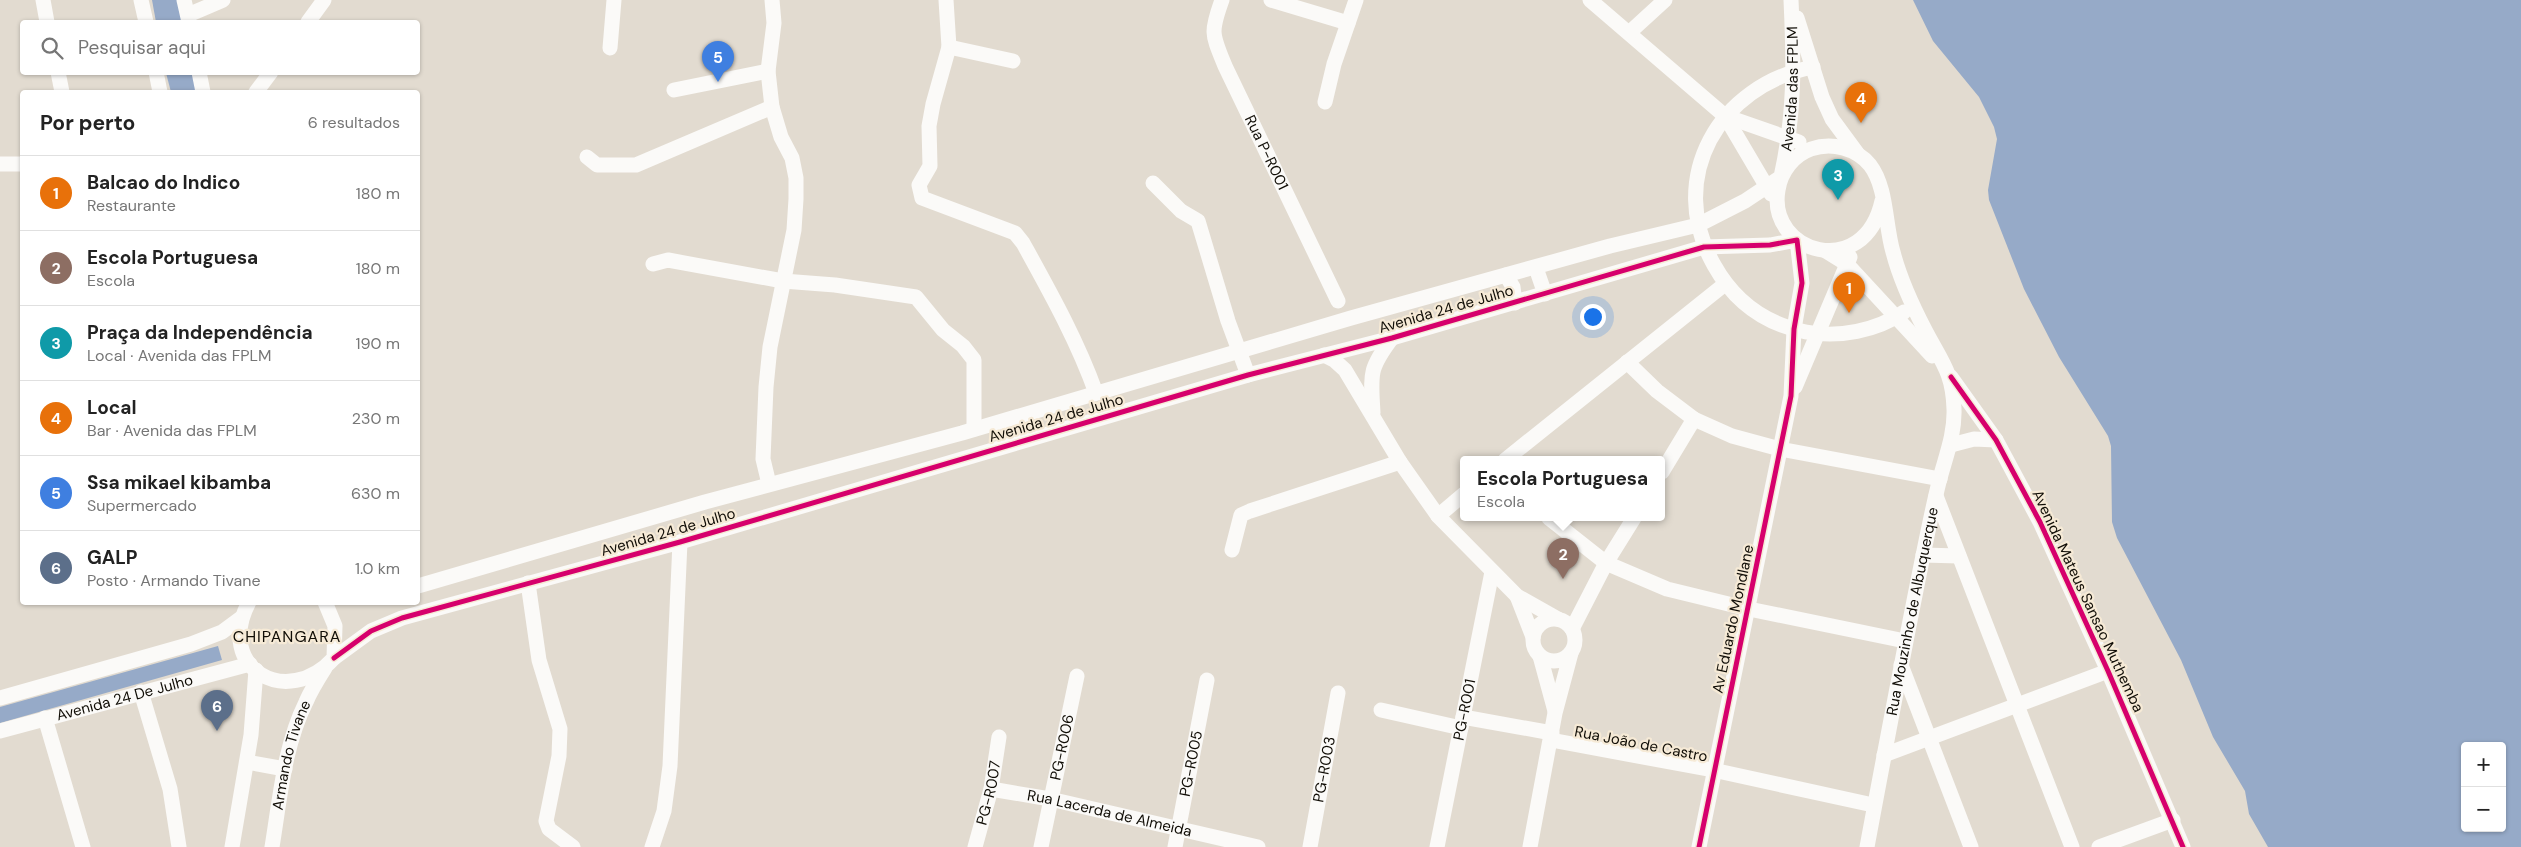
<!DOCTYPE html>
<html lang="pt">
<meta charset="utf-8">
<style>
body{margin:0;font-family:"DM Sans",sans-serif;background:#f2f2f2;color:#222}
.controls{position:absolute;right:15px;bottom:15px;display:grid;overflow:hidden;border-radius:5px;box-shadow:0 1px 4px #0004}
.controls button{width:45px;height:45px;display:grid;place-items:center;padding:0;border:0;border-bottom:1px solid #e0e0e0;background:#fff;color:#222;font:25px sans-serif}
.you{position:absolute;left:1592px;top:316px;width:18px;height:18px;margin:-12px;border:4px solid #fff;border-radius:50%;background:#1a73e8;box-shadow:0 0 0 8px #1a73e833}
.badge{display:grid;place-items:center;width:32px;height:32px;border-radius:50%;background:#2563eb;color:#fff;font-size:16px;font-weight:700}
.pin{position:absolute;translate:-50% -41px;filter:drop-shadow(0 1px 2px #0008)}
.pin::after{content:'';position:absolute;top:26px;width:18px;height:15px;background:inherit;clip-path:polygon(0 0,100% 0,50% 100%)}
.popup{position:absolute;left:1460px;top:456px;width:205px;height:65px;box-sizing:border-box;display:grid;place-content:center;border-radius:5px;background:#fff;filter:drop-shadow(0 1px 4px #0005);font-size:16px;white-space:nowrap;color:#767676}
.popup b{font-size:19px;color:#222}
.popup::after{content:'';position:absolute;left:50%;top:100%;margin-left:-10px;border:10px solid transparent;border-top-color:#fff}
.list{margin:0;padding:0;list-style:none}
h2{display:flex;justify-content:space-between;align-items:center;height:65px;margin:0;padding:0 20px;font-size:21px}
h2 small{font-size:16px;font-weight:400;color:#767676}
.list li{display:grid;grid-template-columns:32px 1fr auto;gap:15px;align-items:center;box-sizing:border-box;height:75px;padding:0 20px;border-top:1px solid #e0e0e0}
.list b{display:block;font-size:19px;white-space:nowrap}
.list p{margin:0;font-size:16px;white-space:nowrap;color:#767676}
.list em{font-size:16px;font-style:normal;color:#767676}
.icon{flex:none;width:28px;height:28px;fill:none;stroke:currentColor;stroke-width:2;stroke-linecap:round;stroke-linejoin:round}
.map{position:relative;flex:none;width:2521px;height:847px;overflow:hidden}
.search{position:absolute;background:#fff;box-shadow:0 1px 4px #0004;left:20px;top:20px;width:400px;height:55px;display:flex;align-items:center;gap:12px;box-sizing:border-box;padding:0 18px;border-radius:5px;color:#767676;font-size:19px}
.panel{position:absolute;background:#fff;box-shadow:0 1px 4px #0004;left:20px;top:90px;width:400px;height:515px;border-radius:5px}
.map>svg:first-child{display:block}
</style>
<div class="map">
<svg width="2521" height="847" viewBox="0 0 2521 847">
<rect width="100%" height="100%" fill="#e2dbd0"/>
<!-- water -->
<g fill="#96aac8" fill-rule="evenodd">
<path d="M 152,0 L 178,0 L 182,22 L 156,22 Z"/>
<path d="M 1913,0 L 2521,0 L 2521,847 L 2268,847 L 2249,814 L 2245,791 L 2213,737 L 2181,660 L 2117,538 L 2112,522 L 2111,446 L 2108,436 L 2059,357 L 2024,289 L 1989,200 L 1988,190 L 1997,139 L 1994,127 L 1979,97 L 1933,41 ZM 2465,746 L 2502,746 L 2502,828 L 2465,828 Z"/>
<path d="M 166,73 L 193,73 L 197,92 L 171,92 Z"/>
<path d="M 218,646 L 222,660 L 0,723 L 0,707 Z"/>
</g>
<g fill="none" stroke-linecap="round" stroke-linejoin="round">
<!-- minor -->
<g stroke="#fbfaf8" stroke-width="15">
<path d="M 43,0 L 47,22"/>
<path d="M 141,0 L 146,22"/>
<path d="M 184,0 L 189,22"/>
<path d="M 946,0 L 949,47 L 933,104 L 929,126 L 930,166 L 919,185 L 922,198 L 1015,233 L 1023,243 C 1050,292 1077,340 1096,393"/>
<path id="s1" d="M 1222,0 C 1210,33 1212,34 1225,66 L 1338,301"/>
<path d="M 1271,0 L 1348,23"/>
<path d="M 1590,0 L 1725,116 L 1771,194"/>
<path d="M 188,15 L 223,0"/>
<path d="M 1797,18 L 1822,97 L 1832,119 L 1857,153"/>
<path d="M 308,22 L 324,0"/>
<path d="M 1630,32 L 1665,0"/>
<path d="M 949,47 L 1013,61"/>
<path d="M 610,48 L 614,0"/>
<path d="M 1813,67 C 1719,85 1665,178 1714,265 C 1734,301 1765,324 1806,332 C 1839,338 1876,331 1904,312"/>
<path d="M 58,72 L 62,92"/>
<path d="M 156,72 L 160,92"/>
<path d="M 199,72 L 203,92"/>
<path d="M 674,90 L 768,71"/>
<path d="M 256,92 L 271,72"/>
<path d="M 1325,102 L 1334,64 L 1356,0"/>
<path d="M 1725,116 L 1799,142"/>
<path d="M 587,157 L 597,165 L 636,165 L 772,107"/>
<path d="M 0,164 L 22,164"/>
<path d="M 1153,183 L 1181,211 L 1198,221 L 1228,321 L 1248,375"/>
<path d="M 1826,251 L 1847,264 L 1932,356"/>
<path d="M 653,264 L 668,260 L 783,281 L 835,285 L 916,297 L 943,330 L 963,346 L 974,360 L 974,429"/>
<path d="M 1536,268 L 1545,294"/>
<path d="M 1506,275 L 1513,287 L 1515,303"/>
<path d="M 1324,355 L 1334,360 L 1345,370 L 1400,462 L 1438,516 L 1517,596 L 1558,619"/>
<path d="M 1627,362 L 1657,391 L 1694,419 L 1732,436 L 1780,449 L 1940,479"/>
<path d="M 1951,377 L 1996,440 L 2040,522 L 2108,671 L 2183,847"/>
<path d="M 1795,387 L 1850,257"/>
<path d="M 1373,413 C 1371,374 1368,370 1392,338"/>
<path d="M 1951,445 L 1974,439 L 1996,440"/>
<path d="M 1505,460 L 1725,284"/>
<path d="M 1662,472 L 1694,419"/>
<path d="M 769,484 L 763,459 L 766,387 L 770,347 L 794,230 L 796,199 L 796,178 L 792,158 L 781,137 L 772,107 L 768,71 L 774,23 L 772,0"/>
<path d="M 1936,496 L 2072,847"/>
<path d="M 1438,516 L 1464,494"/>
<path d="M 1549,518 L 1606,563 L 1667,589 L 1749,609 L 1905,641"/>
<path d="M 1232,550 L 1241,515 L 1250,511 L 1400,462"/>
<path d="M 1923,555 L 1959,556"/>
<path d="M 528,583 L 539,660 L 560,729 L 559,756 L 546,821 L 549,829 L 573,847"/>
<path id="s2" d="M 418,586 L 705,502 L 962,433 L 1351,318 L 1610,246 L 1698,225 L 1745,201 L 1781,177 C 1795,114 1794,64 1791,0"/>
<path d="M 1517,596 L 1533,637"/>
<path d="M 249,602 C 214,668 287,710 334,658 L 335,626 L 325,602"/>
<circle cx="1554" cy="640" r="21"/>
<path d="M 1572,629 L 1606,563 L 1634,518"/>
<path d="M 1540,656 L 1555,711"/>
<path d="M 334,658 L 371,631 L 402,618 L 680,542 L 1248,375 L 1392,338 L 1704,247 L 1770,245 L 1797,240 L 1802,283 L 1794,329 L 1791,396 L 1699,847"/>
<path d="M 1901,665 L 1971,847"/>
<path d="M 141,692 L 170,789 L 179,847"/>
<path d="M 0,698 L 191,644 L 222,632 L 241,618"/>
<path d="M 1381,710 L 1461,728"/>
<path d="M 1463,717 L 1552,733"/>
<path d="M 45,718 L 83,847"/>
<path id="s3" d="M 0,731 L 250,664"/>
<path d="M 1551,740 L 1713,770 L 1873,805"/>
<path d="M 1884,755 L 2108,671"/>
<path d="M 247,762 L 285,769"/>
<path id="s4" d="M 991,789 L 1050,799 L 1258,847"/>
<path d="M 232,847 L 251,735 L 256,670"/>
<path id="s5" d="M 272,847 C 280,799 284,746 306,702 C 311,690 318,679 325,668"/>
<path d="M 652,847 L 664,811 L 670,766 L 680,542"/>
<path id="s6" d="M 975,847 L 991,789 L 999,737"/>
<path id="s7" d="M 1041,847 L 1077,676"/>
<path id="s8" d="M 1175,847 L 1207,680"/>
<path id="s9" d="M 1310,847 L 1338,693"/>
<path id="s10" d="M 1437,847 L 1492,572"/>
<path d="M 1530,847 L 1555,713 L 1571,653"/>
<path id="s11" d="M 1867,847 C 1886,745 1905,643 1926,541 C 1930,522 1934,502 1939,482 C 1945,458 1955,435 1954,409 C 1953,372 1941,361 1925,330 C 1912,305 1900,279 1893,252 C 1885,225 1887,187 1870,165 C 1856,148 1832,142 1811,149 C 1794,155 1781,171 1778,190 C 1767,253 1864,282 1882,201"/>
<path d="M 2099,847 L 2173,820"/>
</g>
<defs>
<g id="cycleway">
<path d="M 1951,377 L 1996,440 L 2040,522 L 2108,671 L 2183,847"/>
<path d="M 334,658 L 371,631 L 402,618 L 680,542 L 1248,375 L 1392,338 L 1704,247 L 1770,245 L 1797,240 L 1802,283 L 1794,329 L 1791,396 L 1699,847"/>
</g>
</defs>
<!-- cycleway casing -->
<use href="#cycleway" stroke="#f6ead6" stroke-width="8"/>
<!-- cycleway -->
<use href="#cycleway" stroke="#d6006c" stroke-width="5"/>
</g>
<g text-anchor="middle" stroke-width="4.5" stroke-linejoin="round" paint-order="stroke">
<!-- street labels -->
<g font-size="15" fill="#100d06" stroke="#f6ead6">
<text dy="5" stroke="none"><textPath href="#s2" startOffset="1515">Avenida das FPLM</textPath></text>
<text dy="5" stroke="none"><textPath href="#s1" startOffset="165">Rua P-R001</textPath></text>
<text transform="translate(1446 309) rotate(-16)" y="5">Avenida 24 de Julho</text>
<text transform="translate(1056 418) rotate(-16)" y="5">Avenida 24 de Julho</text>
<text transform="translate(668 532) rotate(-16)" y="5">Avenida 24 de Julho</text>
<text transform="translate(2088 601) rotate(65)" y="5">Avenida Mateus Sansao Muthemba</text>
<text dy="5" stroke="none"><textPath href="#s11" startOffset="240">Rua Mouzinho de Albuquerque</textPath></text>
<text transform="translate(1733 619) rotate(-78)" y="5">Av Eduardo Mondlane</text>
<text dy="5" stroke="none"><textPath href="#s3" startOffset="129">Avenida 24 De Julho</textPath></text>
<text dy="5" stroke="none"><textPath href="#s10" startOffset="140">PG-R001</textPath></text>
<text transform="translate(1641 744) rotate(11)" y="5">Rua João de Castro</text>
<text dy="5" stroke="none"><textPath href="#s7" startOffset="102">PG-R006</textPath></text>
<text dy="5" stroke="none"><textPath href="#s5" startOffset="94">Armando Tivane</textPath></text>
<text dy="5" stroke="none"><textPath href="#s8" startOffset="85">PG-R005</textPath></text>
<text dy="5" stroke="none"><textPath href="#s9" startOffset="79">PG-R003</textPath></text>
<text dy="5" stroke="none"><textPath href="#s6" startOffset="56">PG-R007</textPath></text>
<text dy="5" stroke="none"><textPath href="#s4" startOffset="121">Rua Lacerda de Almeida</textPath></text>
</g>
<!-- neighbourhood labels -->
<g font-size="16" letter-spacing="1" fill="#100d06" stroke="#f6ead6">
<text x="287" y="642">CHIPANGARA</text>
</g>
</g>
</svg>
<div class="controls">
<button>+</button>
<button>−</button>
</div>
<div class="you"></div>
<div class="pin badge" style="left:1849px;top:313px;background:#e8710a">1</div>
<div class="pin badge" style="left:1563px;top:579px;background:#8d6e63">2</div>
<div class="popup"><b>Escola Portuguesa</b>Escola</div>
<div class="pin badge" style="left:1838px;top:200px;background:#0f9aa8">3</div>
<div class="pin badge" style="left:1861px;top:123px;background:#e8710a">4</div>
<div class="pin badge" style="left:718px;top:82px;background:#3f7fe0">5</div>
<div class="pin badge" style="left:217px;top:731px;background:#5c6f8a">6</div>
<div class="search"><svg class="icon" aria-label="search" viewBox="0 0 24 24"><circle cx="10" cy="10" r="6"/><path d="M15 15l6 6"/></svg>Pesquisar aqui</div>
<section class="panel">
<h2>Por perto<small>6 resultados</small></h2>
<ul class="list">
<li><span class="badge" style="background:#e8710a">1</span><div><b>Balcao do Indico</b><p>Restaurante</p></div><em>180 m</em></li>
<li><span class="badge" style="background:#8d6e63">2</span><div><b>Escola Portuguesa</b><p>Escola</p></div><em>180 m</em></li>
<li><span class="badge" style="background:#0f9aa8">3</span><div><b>Praça da Independência</b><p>Local · Avenida das FPLM</p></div><em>190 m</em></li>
<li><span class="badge" style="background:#e8710a">4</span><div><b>Local</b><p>Bar · Avenida das FPLM</p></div><em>230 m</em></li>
<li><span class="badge" style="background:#3f7fe0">5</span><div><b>Ssa mikael kibamba</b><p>Supermercado</p></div><em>630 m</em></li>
<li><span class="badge" style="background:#5c6f8a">6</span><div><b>GALP</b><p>Posto · Armando Tivane</p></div><em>1.0 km</em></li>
</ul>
</section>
</div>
